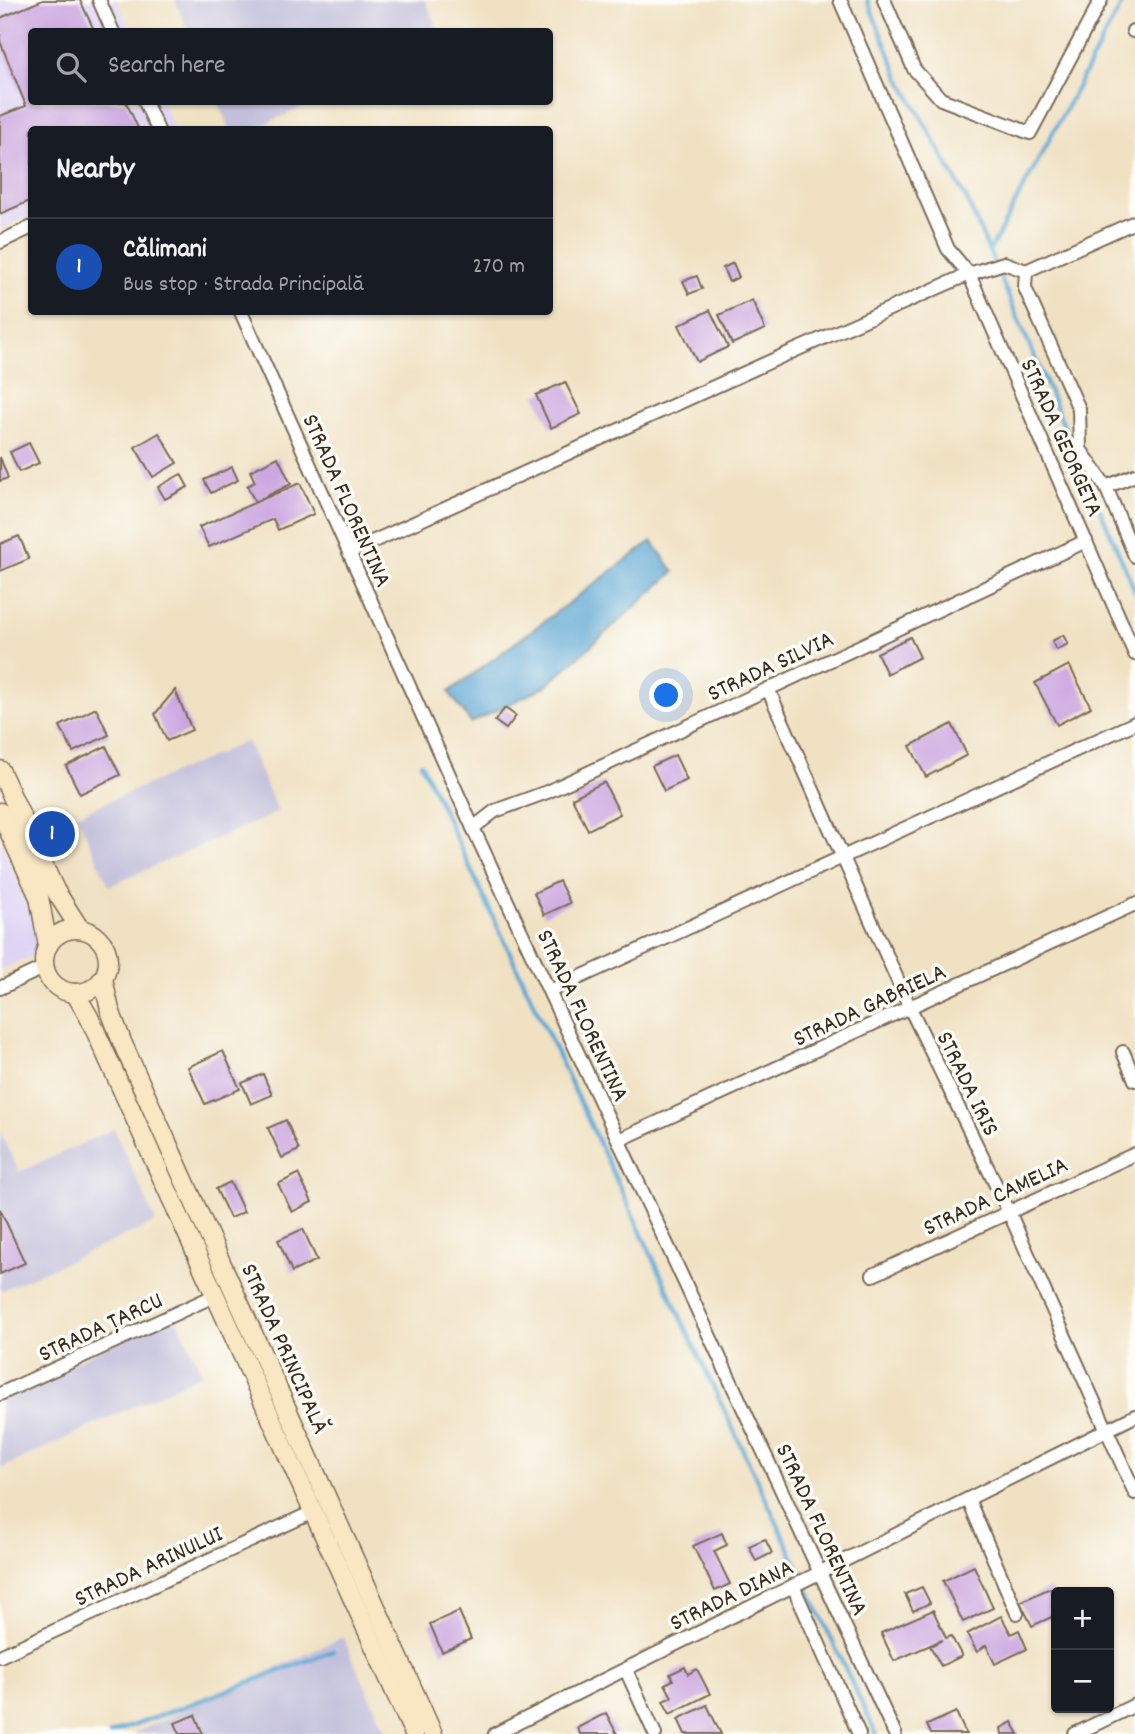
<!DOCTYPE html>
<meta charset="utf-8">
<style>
body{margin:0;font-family:Dekko,sans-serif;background:#242831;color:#f1f3f6}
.controls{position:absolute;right:21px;bottom:21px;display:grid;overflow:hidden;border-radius:7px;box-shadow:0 2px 5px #0004}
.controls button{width:63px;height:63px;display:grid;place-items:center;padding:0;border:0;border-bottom:2px solid #363941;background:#171b24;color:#f1f3f6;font:35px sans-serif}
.you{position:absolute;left:667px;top:696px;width:24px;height:24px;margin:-18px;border:5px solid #fff;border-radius:50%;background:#1a73e8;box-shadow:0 0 0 10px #1a73e833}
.badge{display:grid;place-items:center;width:46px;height:46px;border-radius:50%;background:#b45309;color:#fff;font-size:23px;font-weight:700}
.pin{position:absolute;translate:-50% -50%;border:4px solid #fff;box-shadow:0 2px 7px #0006}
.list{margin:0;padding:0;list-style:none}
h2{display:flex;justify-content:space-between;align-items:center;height:91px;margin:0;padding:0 28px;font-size:30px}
h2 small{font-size:23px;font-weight:400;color:#9ea1a6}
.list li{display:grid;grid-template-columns:46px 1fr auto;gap:21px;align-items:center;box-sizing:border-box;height:98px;padding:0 28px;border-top:2px solid #363941}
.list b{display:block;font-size:26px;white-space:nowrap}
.list p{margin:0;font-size:23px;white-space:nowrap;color:#9ea1a6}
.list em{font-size:23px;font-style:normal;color:#9ea1a6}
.icon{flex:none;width:38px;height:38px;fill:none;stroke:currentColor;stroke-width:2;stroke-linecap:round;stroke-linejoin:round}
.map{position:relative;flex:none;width:1135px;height:1734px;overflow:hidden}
.search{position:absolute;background:#171b24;box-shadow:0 2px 5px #0004;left:28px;top:28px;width:525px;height:77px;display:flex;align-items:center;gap:18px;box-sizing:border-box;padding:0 24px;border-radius:7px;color:#9ea1a6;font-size:26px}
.panel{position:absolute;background:#171b24;box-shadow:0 2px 5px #0004;left:28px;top:126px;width:525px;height:189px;border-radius:7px}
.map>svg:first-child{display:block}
</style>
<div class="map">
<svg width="1135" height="1734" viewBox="0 0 1135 1734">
<rect width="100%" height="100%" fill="#fdfcf7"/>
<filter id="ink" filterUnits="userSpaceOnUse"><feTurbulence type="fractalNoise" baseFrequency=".0143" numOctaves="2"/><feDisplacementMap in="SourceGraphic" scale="14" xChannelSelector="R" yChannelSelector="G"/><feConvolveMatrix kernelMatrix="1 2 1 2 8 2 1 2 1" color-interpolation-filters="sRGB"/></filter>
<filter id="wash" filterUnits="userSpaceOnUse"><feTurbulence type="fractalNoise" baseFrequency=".00686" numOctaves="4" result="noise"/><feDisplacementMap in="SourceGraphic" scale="28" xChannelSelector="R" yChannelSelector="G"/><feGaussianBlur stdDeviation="1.57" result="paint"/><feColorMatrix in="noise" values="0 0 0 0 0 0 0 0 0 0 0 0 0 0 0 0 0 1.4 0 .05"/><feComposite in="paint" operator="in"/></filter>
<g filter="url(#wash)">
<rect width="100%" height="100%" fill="#f0e1c3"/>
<!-- built -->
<g fill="#dfd4f5">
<path d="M 0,0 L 117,0 L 131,31 L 32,32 L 32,102 L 162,102 L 174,129 L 32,130 L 31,215 L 0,229 Z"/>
<path d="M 0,840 L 48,949 L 0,970 Z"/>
</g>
<!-- industrial -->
<g fill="#c3c0db">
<path d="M 175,0 L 425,0 L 439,31 L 188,31 Z"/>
<path d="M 218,102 L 316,102 L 250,130 L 230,129 Z"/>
<path d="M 247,741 L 278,812 L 109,886 L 77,815 Z"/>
<path d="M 114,1129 L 156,1222 L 0,1291 L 0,1131 L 19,1172 Z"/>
<path d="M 175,1314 L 202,1374 L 0,1469 L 0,1398 Z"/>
<path d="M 343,1637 L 387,1734 L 132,1734 Z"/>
</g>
<!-- water -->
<path fill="#5ca6d3" stroke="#4c6878" stroke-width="2" d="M 652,541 L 674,572 L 546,686 L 471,723 L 449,692 Z"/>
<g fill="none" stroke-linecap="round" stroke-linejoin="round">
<!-- stream -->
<g stroke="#5ca6d3" stroke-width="4.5">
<path d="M 867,0 L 899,77 L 968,202 L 1135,591"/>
<path d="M 989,252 L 1124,0"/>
<path d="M 421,763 L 876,1734"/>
<path d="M 110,1734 L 333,1651"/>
</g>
</g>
<g id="blocks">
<!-- building -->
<g fill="#cba6e0">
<path d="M 43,0 L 80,0 L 95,32 L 32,32 L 32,102 L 126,102 L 139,130 L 32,130 L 32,200 L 0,214 L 0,116 L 26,106 L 0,41 L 0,18 Z"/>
<path d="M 733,263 L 739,277 L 729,282 L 723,268 Z"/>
<path d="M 697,276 L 702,289 L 689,294 L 683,281 Z"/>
<path d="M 752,300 L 765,329 L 732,344 L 719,315 Z"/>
<path d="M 710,310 L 728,347 L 697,362 L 679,325 Z"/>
<path d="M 565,382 L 581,414 L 551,428 L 536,395 Z"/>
<path d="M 159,433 L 177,463 L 153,477 L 135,447 Z"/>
<path d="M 29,443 L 39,463 L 19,472 L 10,452 Z"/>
<path d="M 0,457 L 8,478 L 0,481 Z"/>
<path d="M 278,457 L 291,484 L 255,502 L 247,486 L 255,482 L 250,471 Z"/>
<path d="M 232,467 L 238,480 L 211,493 L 204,480 Z"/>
<path d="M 181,474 L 188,487 L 165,499 L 158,487 Z"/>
<path d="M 300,483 L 314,514 L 278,530 L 273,519 L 209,547 L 199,527 Z"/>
<path d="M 19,536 L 29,559 L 0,571 L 0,544 Z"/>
<path d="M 1063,635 L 1068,644 L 1056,650 L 1052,641 Z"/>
<path d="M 910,637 L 920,657 L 887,674 L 877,653 Z"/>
<path d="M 1069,665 L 1091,707 L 1057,725 L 1035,683 Z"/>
<path d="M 175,690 L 192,730 L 167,741 L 155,714 Z"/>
<path d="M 96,708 L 109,735 L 73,752 L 60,726 Z"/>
<path d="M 505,708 L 516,716 L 506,729 L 495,721 Z"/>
<path d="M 952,724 L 967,755 L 926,777 L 910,746 Z"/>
<path d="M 106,746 L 120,775 L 80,794 L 66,766 Z"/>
<path d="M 675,755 L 687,780 L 664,791 L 652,766 Z"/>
<path d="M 604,782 L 620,814 L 588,830 L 572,798 Z"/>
<path d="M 559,881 L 570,903 L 544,915 L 534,893 Z"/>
<path d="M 223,1051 L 240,1089 L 205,1104 L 188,1067 Z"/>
<path d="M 263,1074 L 272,1095 L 251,1104 L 242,1083 Z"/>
<path d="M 286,1120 L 299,1150 L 282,1158 L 268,1128 Z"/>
<path d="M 298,1174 L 312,1202 L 292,1212 L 278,1184 Z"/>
<path d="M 230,1182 L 244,1212 L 230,1218 L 216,1189 Z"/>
<path d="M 0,1209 L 25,1263 L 0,1274 Z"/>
<path d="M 303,1229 L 317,1260 L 292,1272 L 278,1240 Z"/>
<path d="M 722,1533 L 727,1545 L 714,1551 L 730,1584 L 715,1591 L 693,1546 Z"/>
<path d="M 765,1539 L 772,1553 L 756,1561 L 749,1546 Z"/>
<path d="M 974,1566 L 993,1608 L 963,1622 L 943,1581 Z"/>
<path d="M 922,1587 L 930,1603 L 913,1611 L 905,1594 Z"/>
<path d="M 1050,1588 L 1056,1601 L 1056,1615 L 1032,1626 L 1020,1602 Z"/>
<path d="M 933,1610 L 946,1638 L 951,1636 L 962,1656 L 941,1666 L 930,1646 L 942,1640 L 894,1661 L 881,1633 Z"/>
<path d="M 459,1611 L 471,1639 L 442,1652 L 430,1624 Z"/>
<path d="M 1001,1616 L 1011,1634 L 1019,1630 L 1027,1649 L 995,1664 L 986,1645 L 977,1652 L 967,1634 Z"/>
<path d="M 685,1667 L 688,1674 L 697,1669 L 710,1694 L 670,1714 L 663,1701 L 672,1697 L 665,1684 L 673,1680 L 670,1674 Z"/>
<path d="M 707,1705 L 721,1734 L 685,1734 L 678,1719 Z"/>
<path d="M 956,1712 L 966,1734 L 931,1734 L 927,1725 Z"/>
<path d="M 606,1713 L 617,1734 L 580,1734 L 577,1728 Z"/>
<path d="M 195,1715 L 203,1734 L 180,1734 L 175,1723 Z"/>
<path d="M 1012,1722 L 1019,1734 L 1002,1734 L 1001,1728 Z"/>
</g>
</g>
</g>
<g filter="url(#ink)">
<use href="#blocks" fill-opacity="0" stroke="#7a6a58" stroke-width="2"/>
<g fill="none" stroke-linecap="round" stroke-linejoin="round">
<defs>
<g id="minor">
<path d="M 99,0 L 113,32"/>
<path d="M 840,0 L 948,249 L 969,274 L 1135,654"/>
<path d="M 884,0 L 914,69 L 941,99 L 1030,133 L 1101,0"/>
<path d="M 1133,31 L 1135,31"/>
<path d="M 145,102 L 158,130"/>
<path d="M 0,242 L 32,227"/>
<path d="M 1026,271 L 1025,288 L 1079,409 L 1080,449 L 1106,487 L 1135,556"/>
<path d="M 1026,271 L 1135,222"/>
<path d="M 241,312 L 473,828 L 895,1734"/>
<path d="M 1106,487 L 1135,475"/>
<path d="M 350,552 L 780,357 L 969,274 L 1004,263 L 1026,271"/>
<path d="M 768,689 L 910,1008 L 1009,1212 L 1135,1493"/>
<path d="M 473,828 L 495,811 L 547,792 L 1086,541"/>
<path d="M 0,988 L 45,967"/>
<path d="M 550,991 L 1135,723"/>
<path d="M 1123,1052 L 1135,1080"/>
<path d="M 619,1140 L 1135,904"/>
<path d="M 873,1275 L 1135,1154"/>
<path d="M 0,1394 L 216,1295"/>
<path d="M 968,1499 L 1017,1613"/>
<path d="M 793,1586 L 859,1734"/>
<path d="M 0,1656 L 313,1512"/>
<path d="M 626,1670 L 655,1734"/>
<path d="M 495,1734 L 1135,1416"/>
<path d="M 1075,1734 L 1135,1705"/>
</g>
<g id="secondary">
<path d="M 0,770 L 55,890 L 80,929"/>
<path d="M 0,812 L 39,897 L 48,946"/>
<circle cx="76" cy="961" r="32"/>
<path d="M 103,979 L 110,1010 L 122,1042 L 433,1734"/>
<path d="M 75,993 L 89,1017 L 414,1734"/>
</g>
</defs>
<!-- minor casing -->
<use href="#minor" stroke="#7a6a58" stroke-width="16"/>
<!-- secondary casing -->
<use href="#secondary" stroke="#7a6a58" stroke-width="21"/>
<!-- minor -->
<use href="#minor" stroke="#fff" stroke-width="12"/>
<!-- secondary -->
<use href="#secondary" stroke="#f9e7c3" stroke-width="18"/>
</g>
</g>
<g text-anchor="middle" stroke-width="7" stroke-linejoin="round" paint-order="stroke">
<!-- street labels -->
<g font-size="24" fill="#3b2a1e" stroke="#fdfcf7">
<text transform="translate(1063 437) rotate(66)" y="8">STRADA GEORGETA</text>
<text transform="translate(348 500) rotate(66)" y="8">STRADA FLORENTINA</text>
<text transform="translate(770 665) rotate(-25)" y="8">STRADA SILVIA</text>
<text transform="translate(869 1004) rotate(-25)" y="8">STRADA GABRIELA</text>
<text transform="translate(584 1015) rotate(65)" y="8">STRADA FLORENTINA</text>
<text transform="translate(969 1083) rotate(64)" y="8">STRADA IRIS</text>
<text transform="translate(995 1195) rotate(-25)" y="8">STRADA CAMELIA</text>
<text transform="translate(100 1326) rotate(-25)" y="8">STRADA ȚARCU</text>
<text transform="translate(286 1348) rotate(66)" y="8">STRADA PRINCIPALĂ</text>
<text transform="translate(823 1529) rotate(65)" y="8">STRADA FLORENTINA</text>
<text transform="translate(148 1565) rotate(-25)" y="8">STRADA ARINULUI</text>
<text transform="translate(731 1594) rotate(-26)" y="8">STRADA DIANA</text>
</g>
</g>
</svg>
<div class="controls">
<button>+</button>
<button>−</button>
</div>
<div class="you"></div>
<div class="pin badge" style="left:52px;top:834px;background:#1a4fb4">1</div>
<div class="search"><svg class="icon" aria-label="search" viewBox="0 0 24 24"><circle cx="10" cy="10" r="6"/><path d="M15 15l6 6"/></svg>Search here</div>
<section class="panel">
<h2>Nearby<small></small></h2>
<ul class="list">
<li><span class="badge" style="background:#1a4fb4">1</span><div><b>Călimani</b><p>Bus stop · Strada Principală</p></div><em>270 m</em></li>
</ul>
</section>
</div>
